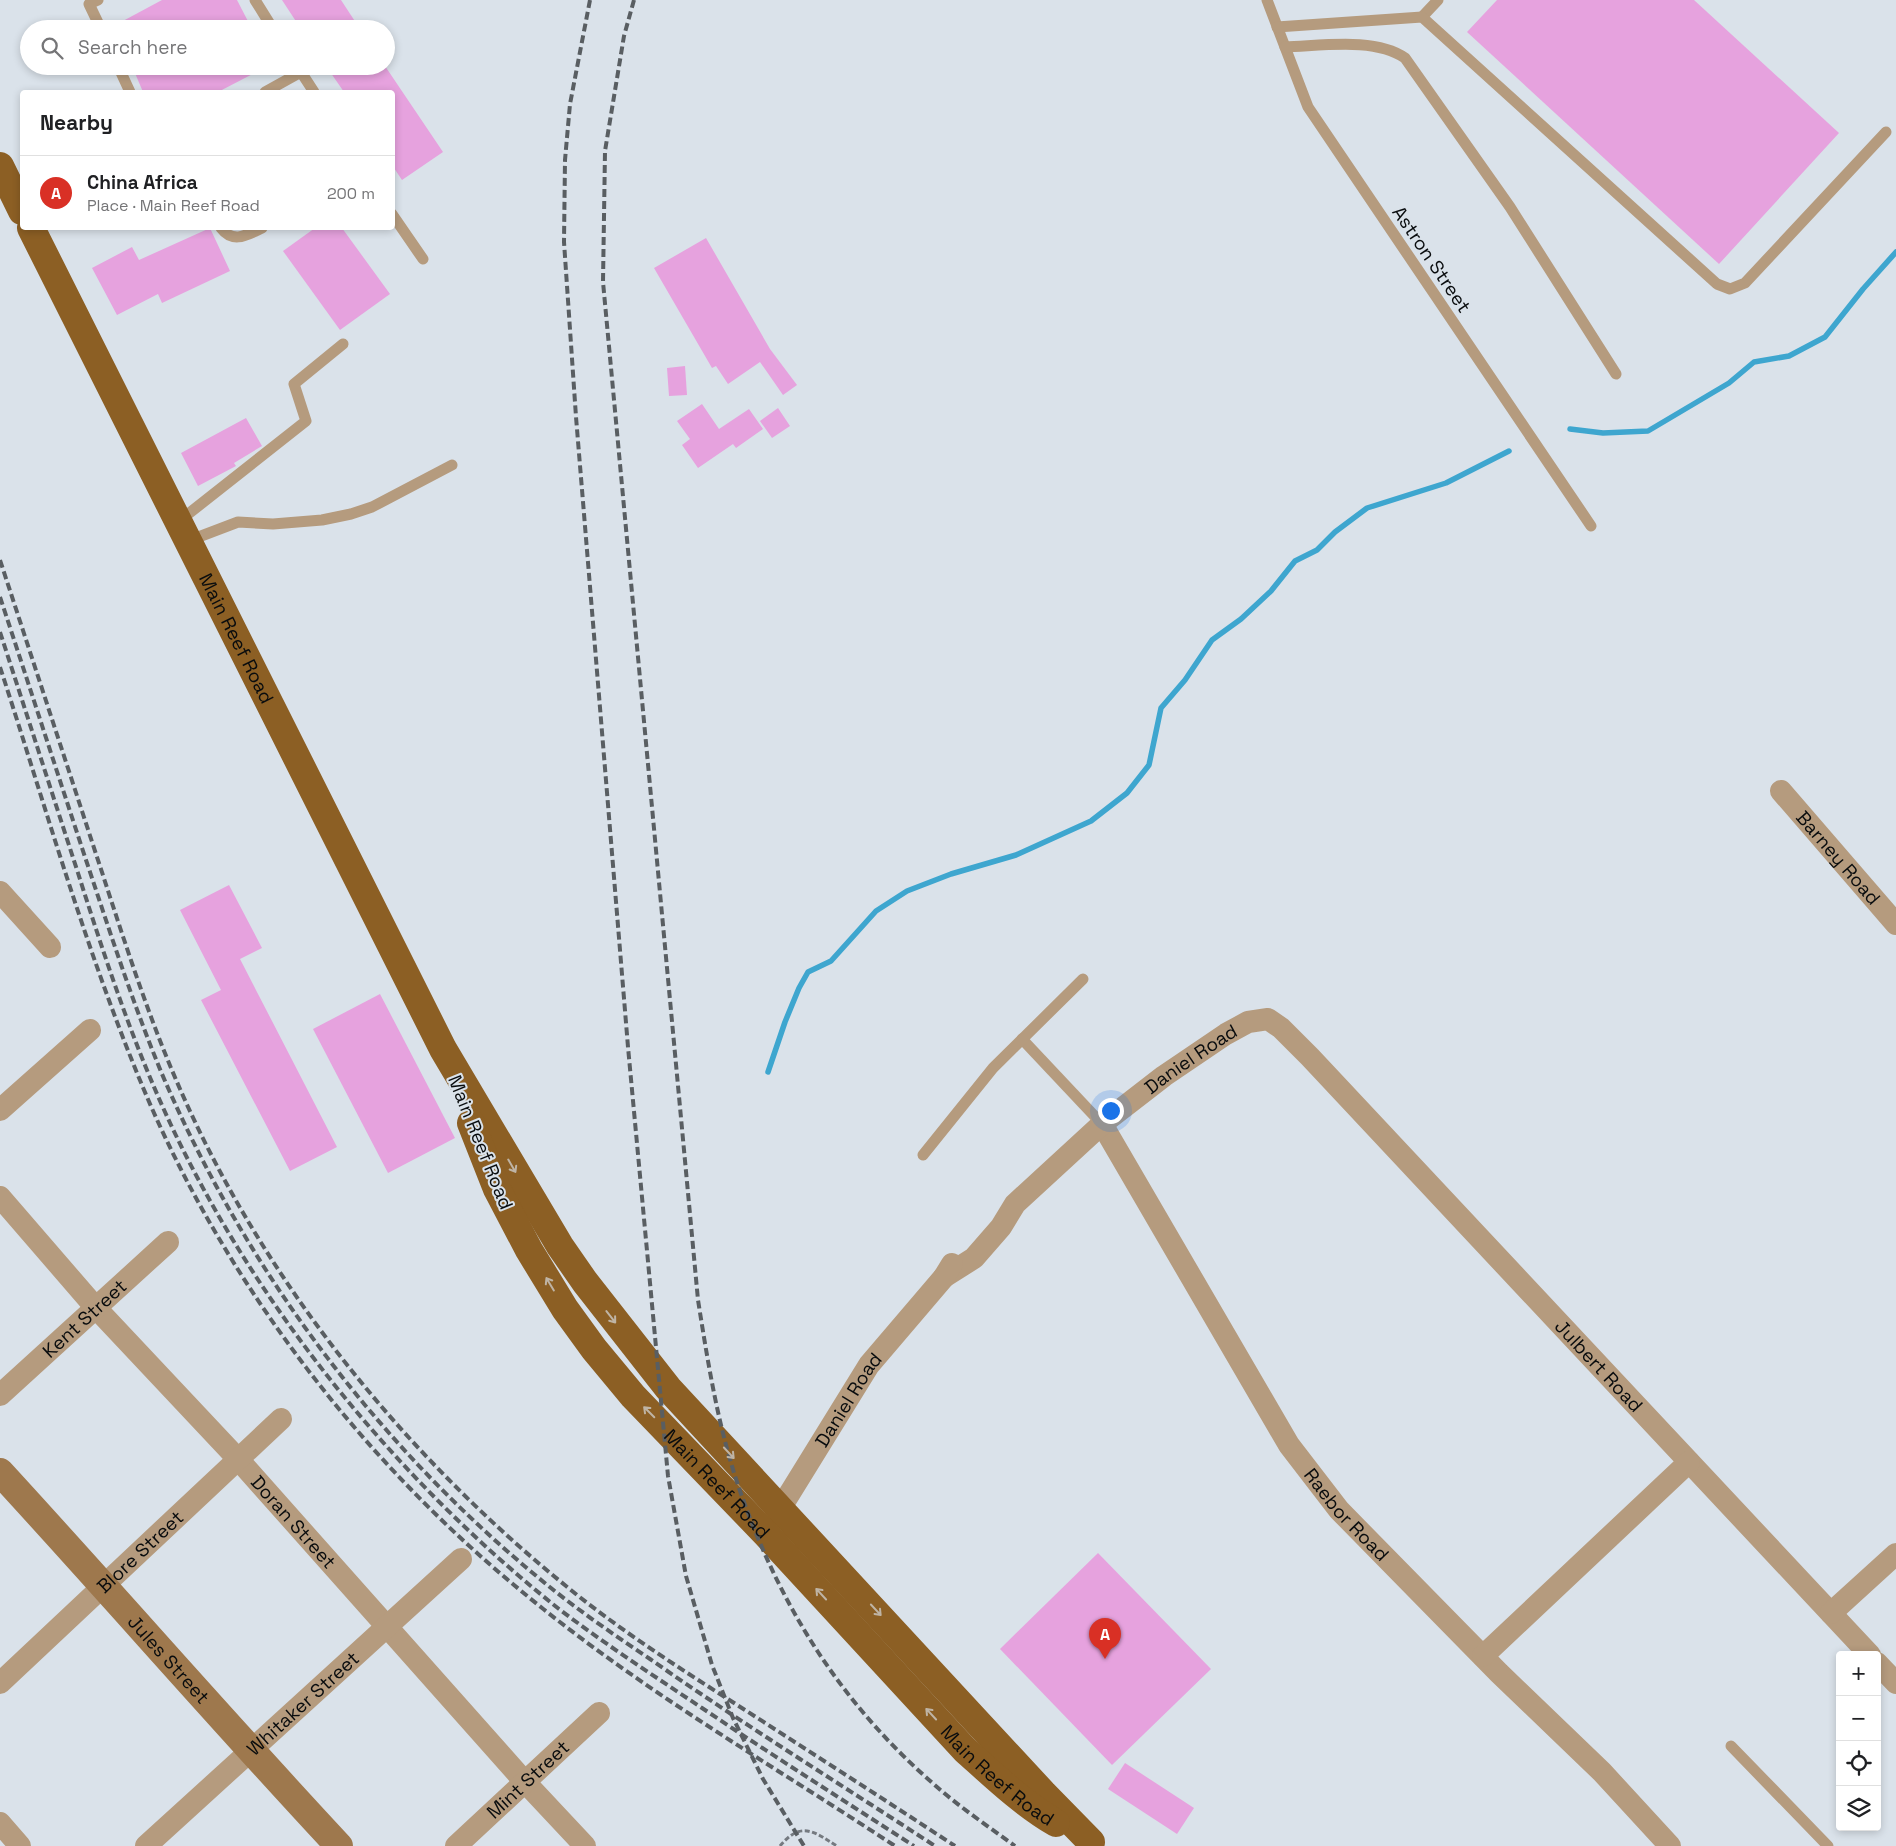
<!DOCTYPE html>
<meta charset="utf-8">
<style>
body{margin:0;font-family:"Space Grotesk",sans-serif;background:#f2f2f2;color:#202124}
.controls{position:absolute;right:15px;bottom:15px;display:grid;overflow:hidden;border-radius:5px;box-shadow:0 2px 8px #0003}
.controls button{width:45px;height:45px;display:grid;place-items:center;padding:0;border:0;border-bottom:1px solid #e0e0e0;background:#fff;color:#202124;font:25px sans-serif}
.you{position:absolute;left:1110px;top:1110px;width:18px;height:18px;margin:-12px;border:4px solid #fff;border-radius:50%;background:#1a73e8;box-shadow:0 0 0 8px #1a73e833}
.badge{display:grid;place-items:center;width:32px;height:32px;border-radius:50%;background:#d93025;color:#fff;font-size:16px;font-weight:700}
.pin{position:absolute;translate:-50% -41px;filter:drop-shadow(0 1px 2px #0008)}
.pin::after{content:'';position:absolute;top:26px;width:18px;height:15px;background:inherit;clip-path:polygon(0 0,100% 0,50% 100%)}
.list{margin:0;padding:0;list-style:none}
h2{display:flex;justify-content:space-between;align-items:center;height:65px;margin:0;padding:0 20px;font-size:21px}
h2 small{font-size:16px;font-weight:400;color:#757577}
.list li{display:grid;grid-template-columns:32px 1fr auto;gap:15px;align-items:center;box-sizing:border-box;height:75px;padding:0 20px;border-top:1px solid #e0e0e0}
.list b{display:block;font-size:19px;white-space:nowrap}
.list p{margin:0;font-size:16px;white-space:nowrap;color:#757577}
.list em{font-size:16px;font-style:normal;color:#757577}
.icon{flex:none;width:28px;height:28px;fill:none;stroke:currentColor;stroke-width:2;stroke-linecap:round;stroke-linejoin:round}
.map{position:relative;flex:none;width:1896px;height:1846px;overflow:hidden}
.search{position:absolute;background:#fff;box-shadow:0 2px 8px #0003;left:20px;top:20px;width:375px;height:55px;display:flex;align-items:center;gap:12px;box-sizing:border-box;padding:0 18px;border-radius:28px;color:#757577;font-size:19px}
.panel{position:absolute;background:#fff;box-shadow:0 2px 8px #0003;left:20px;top:90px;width:375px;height:140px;border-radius:5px}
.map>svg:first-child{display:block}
</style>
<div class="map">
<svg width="1896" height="1846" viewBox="0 0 1896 1846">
<rect width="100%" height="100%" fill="#dae2ea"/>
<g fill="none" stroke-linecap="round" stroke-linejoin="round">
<!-- stream -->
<g stroke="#3ea6cf" stroke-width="5.5">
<path d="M 1570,429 L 1603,433 L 1648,431 L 1729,383 L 1754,362 L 1789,356 L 1825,337 L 1863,289 L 1896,252"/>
<path d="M 768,1072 L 785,1022 L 799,988 L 808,972 L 831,961 L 876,911 L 907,891 L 951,874 L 1016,855 L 1091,821 L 1127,793 L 1149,765 L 1161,708 L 1185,680 L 1212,640 L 1241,619 L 1271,591 L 1295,561 L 1317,550 L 1335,532 L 1367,508 L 1446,483 L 1509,451"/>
</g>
</g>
<!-- building -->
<g fill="#e6a2de">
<path d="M 162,0 L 237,0 L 252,29 L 108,29 Z"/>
<path d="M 282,0 L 341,0 L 360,29 L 301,29 Z"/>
<path d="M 1497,0 L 1694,0 L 1839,133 L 1719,264 L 1467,32 Z"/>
<path d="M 132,66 L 268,66 L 218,92 L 143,92 Z"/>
<path d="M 326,66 L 385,66 L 443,152 L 402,180 L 392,165 L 392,92 L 344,92 Z"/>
<path d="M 210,228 L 230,271 L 162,303 L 158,294 L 117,315 L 92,268 L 132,247 L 139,260 Z"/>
<path d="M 315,228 L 342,228 L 390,294 L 340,330 L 283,251 Z"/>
<path d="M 706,238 L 770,349 L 797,385 L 783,395 L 760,362 L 728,384 L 716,366 L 712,368 L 654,268 Z"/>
<path d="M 685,366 L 687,395 L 669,396 L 667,368 Z"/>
<path d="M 702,404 L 719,429 L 749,409 L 763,429 L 736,448 L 733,444 L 698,468 L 682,445 L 690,439 L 677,421 Z"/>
<path d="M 778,408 L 790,426 L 772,438 L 760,421 Z"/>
<path d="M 246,418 L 262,446 L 234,463 L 236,466 L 198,486 L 181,453 Z"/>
<path d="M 229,885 L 262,948 L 240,959 L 337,1147 L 290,1171 L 201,1000 L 221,990 L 180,910 Z"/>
<path d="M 380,994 L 455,1138 L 388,1173 L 313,1029 Z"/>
<path d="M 1098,1553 L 1211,1669 L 1112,1765 L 1000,1649 Z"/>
<path d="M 1125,1763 L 1194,1808 L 1177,1834 L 1108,1789 Z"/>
</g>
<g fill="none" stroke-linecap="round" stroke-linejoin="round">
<!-- path -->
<path stroke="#757a80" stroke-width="3" stroke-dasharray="5 2.5" stroke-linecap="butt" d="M 780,1846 C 801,1821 813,1831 837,1846"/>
<!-- lane -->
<g stroke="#b59b7e" stroke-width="11">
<path d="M 98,0 L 89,4 L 101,29"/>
<path d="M 255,0 L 273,29"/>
<path d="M 1267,0 L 1308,107 L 1591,526"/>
<path d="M 1422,17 L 1438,0"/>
<path d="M 1277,27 L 1422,17 L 1717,284 L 1730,289 L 1745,283 L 1886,132"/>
<path d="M 1285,47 C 1321,46 1375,37 1405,58 L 1510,207 L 1616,374"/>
<path d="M 118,66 L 130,92"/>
<path d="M 265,92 L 301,72 L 314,92"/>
<path d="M 392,214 L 423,259"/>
<path d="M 221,228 C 233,244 247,235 262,228"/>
<path d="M 178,522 L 306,421 L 294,384 L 343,344"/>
<path d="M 188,541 L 238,522 L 273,524 L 322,520 L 351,514 L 372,507 L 452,465"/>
<path d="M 1022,1039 L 1102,1124"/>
<path d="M 923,1155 L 993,1068 L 1083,979"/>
<path d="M 1731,1746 L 1828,1846"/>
</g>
<!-- street -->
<g stroke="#b59b7e" stroke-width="22">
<path id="s1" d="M 1781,791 L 1896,924"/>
<path d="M 0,892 L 50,947"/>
<path d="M 0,1110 L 90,1030"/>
<path id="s2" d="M 1102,1124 L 1289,1445 L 1339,1510 L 1499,1673 L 1602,1772 L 1670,1846"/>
<path id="s3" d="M 0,1197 L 96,1308 L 237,1458 L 525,1782 L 585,1846"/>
<path id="s4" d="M 944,1277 L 974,1258 L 1001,1227 L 1015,1204 L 1102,1124 L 1164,1076 L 1226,1034 L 1248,1022 L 1268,1019 L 1281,1028 L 1310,1057 L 1870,1655"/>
<path id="s5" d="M 0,1395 L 168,1242"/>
<path id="s6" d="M 772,1522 L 869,1365 L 944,1277 L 952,1264"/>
<path d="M 1831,1613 L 1896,1554"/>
<path d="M 1483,1656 L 1689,1462"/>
<path d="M 1877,1663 L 1896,1683"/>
<path id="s7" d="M 0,1683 L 281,1419"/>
<path d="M 0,1823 L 20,1846"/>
<path id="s8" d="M 146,1846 L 461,1559"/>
<path id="s9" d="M 456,1846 L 599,1713"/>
</g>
<!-- secondary -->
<path stroke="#9e784d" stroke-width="28" id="s10" d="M 0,1472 C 114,1596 224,1723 339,1846"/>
<!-- primary -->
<g stroke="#8c5f24" stroke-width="28">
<path d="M 0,166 L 22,211"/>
<path id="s11" d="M 31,228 L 443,1049 L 560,1246 L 585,1282 L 668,1388 L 1043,1793 L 1091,1842"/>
<path id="s12" d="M 471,1123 L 497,1189 L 529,1250 L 565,1309 L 594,1349 L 633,1396 L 765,1533 L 965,1750 C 994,1776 1022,1803 1056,1823"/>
</g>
<!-- rail -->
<g stroke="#595e62" stroke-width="4" stroke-dasharray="8 4" stroke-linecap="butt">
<path d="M 590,0 L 570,104 L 565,160 L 564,242 L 576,417 L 628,1047 L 668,1476 L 686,1576 L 712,1665 L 733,1718 L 763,1779 L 804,1846"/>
<path d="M 634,0 L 624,36 L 605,151 L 603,282 L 698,1300 C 708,1363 718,1427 739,1488 C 780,1607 841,1704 937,1787 C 961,1808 989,1827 1015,1846"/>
<path d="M 0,560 C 32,658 64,756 96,854 C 121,930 145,1008 177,1082 C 261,1278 401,1452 566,1586 C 622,1632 684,1671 745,1710 C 815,1755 885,1800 955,1846"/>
<path d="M 0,597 C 29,685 57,772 86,860 C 110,932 133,1004 162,1074 C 247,1273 382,1452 551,1588 C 582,1613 616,1636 650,1659 C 743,1724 840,1784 935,1846"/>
<path d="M 0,632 C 26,712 52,793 78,873 C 105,958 133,1044 171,1125 C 258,1310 399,1482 559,1609 C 605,1644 654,1676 702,1708 C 772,1755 843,1800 914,1846"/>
<path d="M 0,667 C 47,811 88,958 147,1097 C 228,1286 362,1460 520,1590 C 636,1687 769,1763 895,1846"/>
</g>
</g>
<!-- one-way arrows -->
<defs><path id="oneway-shaft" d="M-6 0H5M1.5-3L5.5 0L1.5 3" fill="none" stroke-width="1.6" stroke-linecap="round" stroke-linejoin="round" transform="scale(1.25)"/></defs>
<g stroke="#bfb4a5">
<use href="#oneway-shaft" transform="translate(512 1166) rotate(60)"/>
<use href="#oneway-shaft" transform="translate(550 1284) rotate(-121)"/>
<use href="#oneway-shaft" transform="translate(611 1317) rotate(52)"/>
<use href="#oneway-shaft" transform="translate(649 1412) rotate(-135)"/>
<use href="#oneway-shaft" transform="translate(729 1453) rotate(47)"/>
<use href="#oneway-shaft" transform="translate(821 1594) rotate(-133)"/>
<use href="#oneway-shaft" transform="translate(876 1610) rotate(47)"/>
<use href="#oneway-shaft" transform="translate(931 1714) rotate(-133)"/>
</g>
<g text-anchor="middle" stroke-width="4" stroke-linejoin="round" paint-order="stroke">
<!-- street labels -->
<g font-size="19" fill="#090c0e" stroke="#dae2ea">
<text transform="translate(1432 259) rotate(56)" y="7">Astron Street</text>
<text dy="7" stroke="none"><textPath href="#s11" startOffset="459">Main Reef Road</textPath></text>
<text dy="7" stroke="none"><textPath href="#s1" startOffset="88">Barney Road</textPath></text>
<text dy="7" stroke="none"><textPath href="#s4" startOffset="332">Daniel Road</textPath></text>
<text transform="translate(481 1142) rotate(68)" y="7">Main Reef Road</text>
<text dy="7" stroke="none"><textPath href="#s5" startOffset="114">Kent Street</textPath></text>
<text dy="7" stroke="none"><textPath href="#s4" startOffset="900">Julbert Road</textPath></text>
<text dy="7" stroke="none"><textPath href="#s6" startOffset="144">Daniel Road</textPath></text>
<text dy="7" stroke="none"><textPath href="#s12" startOffset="441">Main Reef Road</textPath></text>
<text dy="7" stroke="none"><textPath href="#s2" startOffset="462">Raebor Road</textPath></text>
<text dy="7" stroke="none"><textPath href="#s3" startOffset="438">Doran Street</textPath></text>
<text dy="7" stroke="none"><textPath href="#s7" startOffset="192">Blore Street</textPath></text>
<text dy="7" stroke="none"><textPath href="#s10" startOffset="252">Jules Street</textPath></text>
<text dy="7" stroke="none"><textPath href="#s8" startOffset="212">Whitaker Street</textPath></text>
<text dy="7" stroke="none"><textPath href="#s12" startOffset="846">Main Reef Road</textPath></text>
<text dy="7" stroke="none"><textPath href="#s9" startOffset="98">Mint Street</textPath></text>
</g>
</g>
</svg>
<div class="controls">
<button>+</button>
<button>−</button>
<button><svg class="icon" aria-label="locate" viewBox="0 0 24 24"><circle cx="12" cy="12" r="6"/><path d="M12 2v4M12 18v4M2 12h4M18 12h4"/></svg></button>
<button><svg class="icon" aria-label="layers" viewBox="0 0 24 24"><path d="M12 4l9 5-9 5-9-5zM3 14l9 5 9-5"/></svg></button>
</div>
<div class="you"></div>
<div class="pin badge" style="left:1105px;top:1659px">A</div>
<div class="search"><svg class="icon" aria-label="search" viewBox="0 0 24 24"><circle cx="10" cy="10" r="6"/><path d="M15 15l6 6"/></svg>Search here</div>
<section class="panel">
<h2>Nearby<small></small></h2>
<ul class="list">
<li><span class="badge">A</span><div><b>China Africa</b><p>Place · Main Reef Road</p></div><em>200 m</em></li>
</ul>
</section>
</div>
